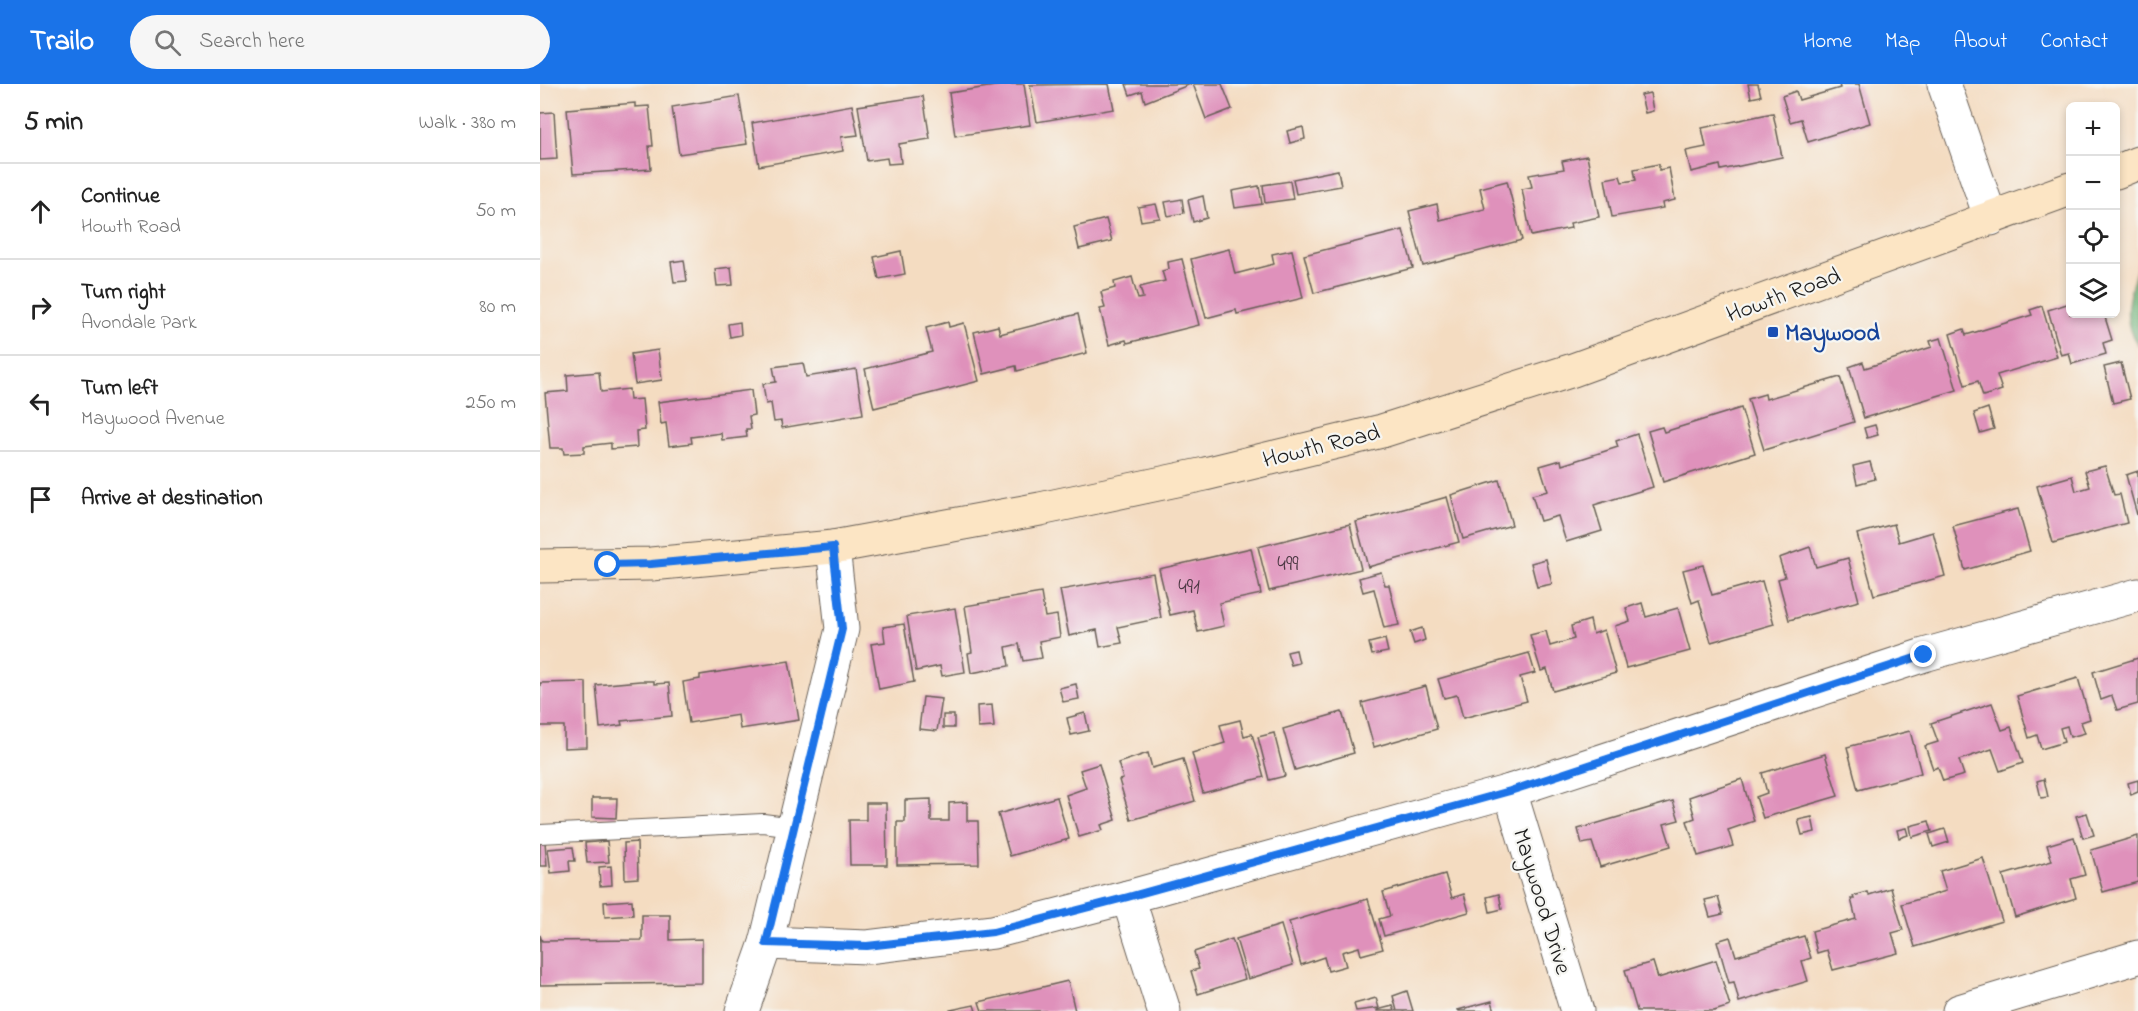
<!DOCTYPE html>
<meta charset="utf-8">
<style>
body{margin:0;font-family:"Indie Flower",sans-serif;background:#f6f6f6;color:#222}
.controls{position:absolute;right:18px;top:18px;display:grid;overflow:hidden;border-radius:9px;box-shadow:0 3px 9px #0003}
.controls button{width:54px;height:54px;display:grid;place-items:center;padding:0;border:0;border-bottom:2px solid #e0e0e0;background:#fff;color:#222;font:30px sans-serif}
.stop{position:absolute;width:18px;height:18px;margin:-14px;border:4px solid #1a73e8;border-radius:50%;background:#fff}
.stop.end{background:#1a73e8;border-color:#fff;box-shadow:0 2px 6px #0008}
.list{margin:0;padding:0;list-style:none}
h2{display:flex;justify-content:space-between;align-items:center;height:78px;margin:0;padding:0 24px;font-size:26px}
h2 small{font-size:20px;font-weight:400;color:#767676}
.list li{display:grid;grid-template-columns:39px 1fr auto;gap:18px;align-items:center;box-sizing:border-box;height:96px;padding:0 24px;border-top:2px solid #e0e0e0}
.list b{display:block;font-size:22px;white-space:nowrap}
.list p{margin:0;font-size:20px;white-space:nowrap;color:#767676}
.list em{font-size:20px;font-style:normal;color:#767676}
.icon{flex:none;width:33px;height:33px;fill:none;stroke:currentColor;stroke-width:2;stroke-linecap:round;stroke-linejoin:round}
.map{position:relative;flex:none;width:1598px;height:927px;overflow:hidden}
header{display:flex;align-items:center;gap:36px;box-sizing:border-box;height:84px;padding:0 30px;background:#1a73e8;color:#fff}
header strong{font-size:28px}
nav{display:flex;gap:33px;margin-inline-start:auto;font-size:21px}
.search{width:420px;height:54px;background:#f6f6f6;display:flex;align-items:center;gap:15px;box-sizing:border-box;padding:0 21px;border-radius:33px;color:#767676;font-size:22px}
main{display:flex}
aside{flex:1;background:#fff}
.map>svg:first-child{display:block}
</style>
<header>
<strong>Trailo</strong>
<div class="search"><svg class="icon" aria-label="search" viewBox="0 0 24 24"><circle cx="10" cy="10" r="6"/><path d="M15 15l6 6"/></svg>Search here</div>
<nav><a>Home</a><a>Map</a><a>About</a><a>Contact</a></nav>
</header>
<main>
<aside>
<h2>5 min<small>Walk · 380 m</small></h2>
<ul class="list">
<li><svg class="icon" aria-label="ahead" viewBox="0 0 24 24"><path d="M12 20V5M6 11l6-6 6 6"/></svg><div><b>Continue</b><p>Howth Road</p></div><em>50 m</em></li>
<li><svg class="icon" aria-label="right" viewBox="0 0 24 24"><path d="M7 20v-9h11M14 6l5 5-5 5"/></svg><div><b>Turn right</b><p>Avondale Park</p></div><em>80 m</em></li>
<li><svg class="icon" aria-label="left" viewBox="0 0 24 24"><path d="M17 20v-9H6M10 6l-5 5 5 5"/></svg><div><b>Turn left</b><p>Maywood Avenue</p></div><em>250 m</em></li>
<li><svg class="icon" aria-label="arrive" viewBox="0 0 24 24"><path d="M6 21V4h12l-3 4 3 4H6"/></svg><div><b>Arrive at destination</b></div></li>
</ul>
</aside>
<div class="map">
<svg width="1598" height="927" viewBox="0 0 1598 927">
<rect width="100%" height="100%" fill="#f6f6f2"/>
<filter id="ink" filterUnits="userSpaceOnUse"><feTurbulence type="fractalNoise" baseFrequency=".0167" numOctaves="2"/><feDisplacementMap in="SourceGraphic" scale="12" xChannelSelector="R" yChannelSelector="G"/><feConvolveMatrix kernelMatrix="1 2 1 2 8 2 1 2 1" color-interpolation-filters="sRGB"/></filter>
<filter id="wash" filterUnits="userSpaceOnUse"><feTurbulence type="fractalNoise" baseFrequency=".008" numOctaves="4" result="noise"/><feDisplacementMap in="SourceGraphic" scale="24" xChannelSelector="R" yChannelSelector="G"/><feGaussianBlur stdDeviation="1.35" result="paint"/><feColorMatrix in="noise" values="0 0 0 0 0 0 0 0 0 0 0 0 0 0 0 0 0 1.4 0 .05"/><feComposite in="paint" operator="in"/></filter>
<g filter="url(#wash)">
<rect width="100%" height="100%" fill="#f4dcc1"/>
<!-- forest -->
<path fill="#6fb378" stroke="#46684a" stroke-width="1.5" d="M 1598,181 L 1598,261 C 1579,234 1590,209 1598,181 Z"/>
<g id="blocks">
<!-- building -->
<g fill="#df91bb">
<path d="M 468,0 L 484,0 L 490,41 L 415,52 L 409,9 Z"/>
<path d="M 569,0 L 574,25 L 497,38 L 490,1 Z"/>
<path d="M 586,0 L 651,0 L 605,18 L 602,7 L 590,11 Z"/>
<path d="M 653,0 L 682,0 L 692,25 L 666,35 Z"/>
<path d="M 1208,0 L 1218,0 L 1221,12 L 1211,14 Z"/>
<path d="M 1299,0 L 1319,0 L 1330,39 L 1268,58 L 1261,35 L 1250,38 L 1242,12 L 1256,7 L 1259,16 L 1300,4 Z"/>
<path d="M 1110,9 L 1113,27 L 1105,29 L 1101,11 Z"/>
<path d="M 199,12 L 207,60 L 139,70 L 132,23 Z"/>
<path d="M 383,12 L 390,55 L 359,60 L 361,79 L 348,80 L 347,74 L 327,77 L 318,22 Z"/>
<path d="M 95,19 L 95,23 L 109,22 L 113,62 L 109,62 L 111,85 L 33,90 L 27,25 Z"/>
<path d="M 312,21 L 318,51 L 301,53 L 303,67 L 219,82 L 212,39 Z"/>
<path d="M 14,28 L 17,75 L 0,76 L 0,29 Z"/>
<path d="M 1233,29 L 1242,73 L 1181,86 L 1180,81 L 1151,88 L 1146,67 L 1166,63 L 1162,44 Z"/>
<path d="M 763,43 L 765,55 L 750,59 L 747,47 Z"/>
<path d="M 1047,72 L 1059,133 L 1030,139 L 1031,144 L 991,152 L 982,105 L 992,103 L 989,91 L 1024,85 L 1022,77 Z"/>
<path d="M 1119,80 L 1119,86 L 1129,84 L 1135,116 L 1122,119 L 1123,124 L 1072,133 L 1065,95 L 1080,92 L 1082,98 L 1096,96 L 1094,85 Z"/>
<path d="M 798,86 L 801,102 L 756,110 L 753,95 Z"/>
<path d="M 750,97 L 753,115 L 725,119 L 723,101 Z"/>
<path d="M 967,97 L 982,156 L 883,182 L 869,127 L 897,120 L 900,136 L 945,125 L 940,104 Z"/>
<path d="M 719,102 L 722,120 L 695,124 L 692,107 Z"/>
<path d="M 663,112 L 667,134 L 653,138 L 648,116 Z"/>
<path d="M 642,115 L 644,129 L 628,132 L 625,118 Z"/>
<path d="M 616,120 L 620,134 L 601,137 L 598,123 Z"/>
<path d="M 566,135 L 572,157 L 539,165 L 534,143 Z"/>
<path d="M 863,146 L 873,184 L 774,209 L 764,171 Z"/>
<path d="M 689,165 L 695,190 L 734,180 L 732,170 L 752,166 L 763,214 L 697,230 L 696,226 L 666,234 L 651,175 Z"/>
<path d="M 361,167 L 365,190 L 339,195 L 334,173 Z"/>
<path d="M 642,175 L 659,241 L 587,259 L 586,256 L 569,261 L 560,225 L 565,224 L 561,208 L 575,204 L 574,198 L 592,193 L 598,215 L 603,214 L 600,203 L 625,197 L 622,187 L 629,185 L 628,178 Z"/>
<path d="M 144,176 L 147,197 L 134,198 L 131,178 Z"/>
<path d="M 191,183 L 193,201 L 177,202 L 175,185 Z"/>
<path d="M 1530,219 L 1530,230 L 1564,230 L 1572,256 L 1563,259 L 1566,270 L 1532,280 L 1529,269 L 1521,271 L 1508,226 Z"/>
<path d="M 1502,222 L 1517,273 L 1457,291 L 1462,306 L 1443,312 L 1438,297 L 1425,301 L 1410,250 L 1424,245 L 1426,251 L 1492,231 L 1490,226 Z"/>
<path d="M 538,230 L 547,269 L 477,287 L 476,282 L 444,290 L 434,248 L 458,242 L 460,250 Z"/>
<path d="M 200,238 L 201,251 L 190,253 L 188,240 Z"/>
<path d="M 408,238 L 409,243 L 424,239 L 439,297 L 334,324 L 325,285 L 392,268 L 386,244 Z"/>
<path d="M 1401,254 L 1417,306 L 1324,334 L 1309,283 L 1323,278 L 1325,284 L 1392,263 L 1390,257 Z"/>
<path d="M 118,266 L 122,296 L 95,300 L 91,270 Z"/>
<path d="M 263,279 L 266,293 L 316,285 L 323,330 L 242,344 L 241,337 L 234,338 L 231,319 L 226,320 L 223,300 L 236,298 L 233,283 Z"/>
<path d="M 1581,279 L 1590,315 L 1573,319 L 1564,283 Z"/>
<path d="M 59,288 L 61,308 L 89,305 L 90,316 L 102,315 L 105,346 L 96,347 L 97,363 L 71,365 L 71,359 L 44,362 L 44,369 L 24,370 L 23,364 L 10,364 L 5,309 L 28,307 L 27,291 Z"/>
<path d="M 1300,293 L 1314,338 L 1224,366 L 1208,315 L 1225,310 L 1226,315 Z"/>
<path d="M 211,306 L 214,331 L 209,332 L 211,345 L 206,345 L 207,353 L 182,356 L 181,349 L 151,353 L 152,359 L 129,362 L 126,339 L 121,340 L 118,318 Z"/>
<path d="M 1201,324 L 1215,369 L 1123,398 L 1108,347 L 1122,343 L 1124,348 Z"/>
<path d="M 1448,324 L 1454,345 L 1440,349 L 1434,329 Z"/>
<path d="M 1335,341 L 1338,351 L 1327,354 L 1324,344 Z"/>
<path d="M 1097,350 L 1113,403 L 1054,421 L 1062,447 L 1026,458 L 1018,432 L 1000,437 L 992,411 L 1008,407 L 1000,382 L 1021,376 L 1022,381 L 1078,363 L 1076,357 Z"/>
<path d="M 1330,378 L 1335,395 L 1317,400 L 1313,382 Z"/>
<path d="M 1565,382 L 1574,411 L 1580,410 L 1587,439 L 1513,459 L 1497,402 L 1532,392 L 1536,407 L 1550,403 L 1545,387 Z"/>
<path d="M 1598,387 L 1598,430 L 1597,431 L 1586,391 Z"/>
<path d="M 959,396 L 972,441 L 923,455 L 911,411 Z"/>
<path d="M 907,413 L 919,458 L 828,483 L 816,438 Z"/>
<path d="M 1478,425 L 1490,467 L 1425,486 L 1413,442 Z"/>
<path d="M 810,440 L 821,485 L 729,507 L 718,463 Z"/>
<path d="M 1354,440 L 1359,458 L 1393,448 L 1405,492 L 1334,511 L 1317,450 Z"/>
<path d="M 1270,463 L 1276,483 L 1308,474 L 1319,517 L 1249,536 L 1238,495 L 1245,493 L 1239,474 Z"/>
<path d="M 711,464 L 721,510 L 679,519 L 684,542 L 658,548 L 653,526 L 630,531 L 619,485 Z"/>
<path d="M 1006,475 L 1012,500 L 997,503 L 991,479 Z"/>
<path d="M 1163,481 L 1172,511 L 1222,497 L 1234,540 L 1171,558 L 1159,516 L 1152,519 L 1143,486 Z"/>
<path d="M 841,488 L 845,501 L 849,501 L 859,541 L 844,544 L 834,505 L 823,508 L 819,494 Z"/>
<path d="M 613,489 L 621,534 L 578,543 L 582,559 L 560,563 L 557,546 L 529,552 L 520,506 Z"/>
<path d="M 501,509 L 505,533 L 517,531 L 520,553 L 499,557 L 502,574 L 483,577 L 479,560 L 466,563 L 469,582 L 431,589 L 428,569 L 432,568 L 425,522 Z"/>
<path d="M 1102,519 L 1106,533 L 1138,524 L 1150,567 L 1086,584 L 1075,542 L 1090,537 L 1086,524 Z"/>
<path d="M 415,524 L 425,588 L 402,592 L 400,582 L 376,587 L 367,532 Z"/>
<path d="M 1050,536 L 1053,550 L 1064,546 L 1076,589 L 1013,607 L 1007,585 L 1001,587 L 990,551 L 1006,547 L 1010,562 L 1034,555 L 1031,542 Z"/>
<path d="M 364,540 L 374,598 L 339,605 L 331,560 L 345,558 L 343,543 Z"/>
<path d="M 882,544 L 885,556 L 874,560 L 870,548 Z"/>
<path d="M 845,555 L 848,568 L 832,571 L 829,559 Z"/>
<path d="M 756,566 L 759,579 L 751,581 L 747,568 Z"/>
<path d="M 989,569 L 995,589 L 980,593 L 987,617 L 923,634 L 917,611 L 904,614 L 898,595 Z"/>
<path d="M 1598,574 L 1598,620 L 1577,626 L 1572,612 L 1561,616 L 1553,588 Z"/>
<path d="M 249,577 L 259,636 L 200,645 L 198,631 L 149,639 L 143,598 L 160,595 L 160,591 Z"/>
<path d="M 1538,594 L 1550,635 L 1541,638 L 1545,649 L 1530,653 L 1527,642 L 1520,644 L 1524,658 L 1501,665 L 1497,651 L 1489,654 L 1477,612 Z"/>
<path d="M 100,597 L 114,597 L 114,600 L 129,599 L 132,632 L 81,637 L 82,641 L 60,644 L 56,601 Z"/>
<path d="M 46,598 L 47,663 L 24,664 L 24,642 L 0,642 L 0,599 Z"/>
<path d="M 536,600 L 539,615 L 523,618 L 519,604 Z"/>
<path d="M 886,602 L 897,645 L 834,663 L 822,619 Z"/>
<path d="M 383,613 L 402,615 L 397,647 L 379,645 Z"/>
<path d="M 1452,619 L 1462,646 L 1471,643 L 1483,679 L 1460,687 L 1452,665 L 1419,676 L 1424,691 L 1403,697 L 1398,683 L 1393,685 L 1385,662 L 1398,658 L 1391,639 Z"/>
<path d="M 452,621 L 454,643 L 438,644 L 437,622 Z"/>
<path d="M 802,628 L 814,669 L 755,686 L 743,645 Z"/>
<path d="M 545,629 L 549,647 L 531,651 L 527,634 Z"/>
<rect x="403" y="631" width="11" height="13"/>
<path d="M 700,636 L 704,652 L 712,650 L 724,693 L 663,709 L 652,669 L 685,659 L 680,641 Z"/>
<path d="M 1370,647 L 1381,689 L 1318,706 L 1307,663 Z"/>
<path d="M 734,649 L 745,692 L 729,696 L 718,653 Z"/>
<path d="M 608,669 L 612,684 L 643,675 L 655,717 L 591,736 L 579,696 L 583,695 L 578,679 Z"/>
<path d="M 1285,670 L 1298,712 L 1223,734 L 1216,713 L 1227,709 L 1222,689 Z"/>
<path d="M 559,680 L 576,736 L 561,741 L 563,746 L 539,753 L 526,711 L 546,704 L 540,686 Z"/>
<path d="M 1202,695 L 1214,737 L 1188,746 L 1193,762 L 1158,772 L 1147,737 L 1155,734 L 1149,713 Z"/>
<path d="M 1504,695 L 1508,713 L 1501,714 L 1497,697 Z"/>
<path d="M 1598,696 L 1598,708 L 1591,711 L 1588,699 Z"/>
<path d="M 517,713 L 529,755 L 470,772 L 458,730 Z"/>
<path d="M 52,714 L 77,714 L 76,734 L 52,733 Z"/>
<path d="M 391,715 L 391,737 L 409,737 L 409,719 L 427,718 L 427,737 L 438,737 L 439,780 L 357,781 L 357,738 L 365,738 L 365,716 Z"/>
<path d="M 1133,717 L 1139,736 L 1124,740 L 1131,762 L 1060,783 L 1052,758 L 1042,760 L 1038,745 Z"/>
<path d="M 326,719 L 346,719 L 347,781 L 310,781 L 309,736 L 326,736 Z"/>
<path d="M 1547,729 L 1554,751 L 1543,754 L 1536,732 Z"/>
<path d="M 1272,733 L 1275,748 L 1262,751 L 1258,736 Z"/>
<path d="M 1389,737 L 1392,747 L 1372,753 L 1370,742 Z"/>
<path d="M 1366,744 L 1368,751 L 1359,754 L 1357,746 Z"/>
<path d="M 1405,745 L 1409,758 L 1393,763 L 1389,750 Z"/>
<path d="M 1598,752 L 1598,798 L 1563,808 L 1551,766 Z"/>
<path d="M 1534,753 L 1545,791 L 1531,795 L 1536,814 L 1475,833 L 1463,791 L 1512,777 L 1507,761 Z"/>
<path d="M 67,757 L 69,778 L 47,779 L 45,759 Z"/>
<path d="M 5,758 L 7,782 L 0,782 L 0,759 Z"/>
<path d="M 97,758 L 98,794 L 85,795 L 84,759 Z"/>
<path d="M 33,763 L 35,777 L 29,777 L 30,787 L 11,789 L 8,765 Z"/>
<path d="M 1443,774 L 1462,837 L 1375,863 L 1362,820 L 1406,807 L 1400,787 Z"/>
<path d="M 71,782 L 72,801 L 60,802 L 59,783 Z"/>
<path d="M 905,790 L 912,814 L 924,810 L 929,828 L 844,852 L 839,835 L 850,832 L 843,808 Z"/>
<path d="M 1351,804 L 1363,846 L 1352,849 L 1358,869 L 1293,886 L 1287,866 L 1277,869 L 1272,847 L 1316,835 L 1311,815 L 1314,815 L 1313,812 L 1328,808 L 1329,811 Z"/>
<path d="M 959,810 L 962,825 L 950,828 L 947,813 Z"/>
<path d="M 1178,813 L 1183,830 L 1170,833 L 1165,816 Z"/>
<path d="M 828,815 L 843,865 L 821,871 L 819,863 L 802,868 L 806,882 L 788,887 L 784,873 L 761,881 L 749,838 Z"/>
<path d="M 92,816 L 93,831 L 65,833 L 64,818 Z"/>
<path d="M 102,831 L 130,831 L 130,856 L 162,855 L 162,899 L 0,901 L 0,851 L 2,857 L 102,856 Z"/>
<path d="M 741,841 L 753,881 L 708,895 L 696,855 Z"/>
<path d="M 1264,852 L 1271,874 L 1262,877 L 1268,897 L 1199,918 L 1194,898 L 1189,899 L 1177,857 L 1190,853 L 1196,872 Z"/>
<path d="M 692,855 L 705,895 L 658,910 L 651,887 L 659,885 L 654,868 Z"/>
<path d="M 1176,876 L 1190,922 L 1174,927 L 1097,927 L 1085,886 L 1113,878 L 1118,894 Z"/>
<path d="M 528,897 L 535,927 L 442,927 L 439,918 Z"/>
<path d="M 867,907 L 873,927 L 857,927 L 853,912 Z"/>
<path d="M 836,914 L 839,924 L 816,927 L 814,920 Z"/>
<path d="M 952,917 L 955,927 L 919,927 L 918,926 Z"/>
<path d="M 434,921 L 436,927 L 410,927 L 410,926 Z"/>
<path d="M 853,922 L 855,927 L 837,927 L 837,926 Z"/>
</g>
</g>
</g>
<g filter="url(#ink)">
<use href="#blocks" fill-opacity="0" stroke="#685f56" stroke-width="1.5"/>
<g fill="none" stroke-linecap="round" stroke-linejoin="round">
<defs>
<path id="lane" d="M 0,750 L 223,739 L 254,743"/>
<g id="street">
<path d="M 1404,0 L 1451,135"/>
<path d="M 970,707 L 1037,927"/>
<path d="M 588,813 L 624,927"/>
<path d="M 226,859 L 327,863 L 453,848 L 588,813 L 970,707 L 1384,571 L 1598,511"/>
<path d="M 202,927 L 226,859 L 302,545 L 293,463"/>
<path d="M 1419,927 L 1598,873"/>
</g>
<g id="secondary">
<path d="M 1576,88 L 1598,79"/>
<path d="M 0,482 L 111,480 L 293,463 L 500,425 L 665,390 L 842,347 L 1033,286 L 1530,105"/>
</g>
</defs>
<!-- lane casing -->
<use href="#lane" stroke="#685f56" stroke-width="20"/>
<!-- street casing -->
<use href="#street" stroke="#685f56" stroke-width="35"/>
<!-- secondary casing -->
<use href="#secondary" stroke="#685f56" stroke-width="35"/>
<!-- lane -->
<use href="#lane" stroke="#fff" stroke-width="18"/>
<!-- street -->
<use href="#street" stroke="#fff" stroke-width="33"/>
<!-- secondary -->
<use href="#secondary" stroke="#fce5c4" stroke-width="33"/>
</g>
</g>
<g fill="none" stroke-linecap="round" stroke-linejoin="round" filter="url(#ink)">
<!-- route -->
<path stroke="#1a73e8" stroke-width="8" d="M 68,481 L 111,480 L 293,463 L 302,545 L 226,859 L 327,862 L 453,848 L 588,813 L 970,707 L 1384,571"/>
</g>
<!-- markers -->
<rect fill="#1a4fb4" stroke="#f6f6f2" stroke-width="2" x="1227" y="242" width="12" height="12" rx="3"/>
<g text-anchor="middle" stroke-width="4.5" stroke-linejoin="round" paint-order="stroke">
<!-- number labels -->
<g font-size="21" fill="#4d3944">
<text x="748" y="486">499</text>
<text x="649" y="509">491</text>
</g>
<!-- street labels -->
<g font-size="24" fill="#1c1c1c" stroke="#f6f6f2">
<text transform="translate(1243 210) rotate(-20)" y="8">Howth Road</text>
<text transform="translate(781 361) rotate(-14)" y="8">Howth Road</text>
<text transform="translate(1003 817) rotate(73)" y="8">Maywood Drive</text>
</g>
<!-- transit labels -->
<g font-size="24" font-weight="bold" fill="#164399" stroke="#f6f6f2" text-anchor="start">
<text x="1245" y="256">Maywood</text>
</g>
</g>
</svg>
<div class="controls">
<button>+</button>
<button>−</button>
<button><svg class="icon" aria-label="locate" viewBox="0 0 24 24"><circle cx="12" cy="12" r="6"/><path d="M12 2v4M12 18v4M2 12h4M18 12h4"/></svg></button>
<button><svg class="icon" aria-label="layers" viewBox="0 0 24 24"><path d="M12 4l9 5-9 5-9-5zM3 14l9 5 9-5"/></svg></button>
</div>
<div class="stop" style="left:68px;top:481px"></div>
<div class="stop end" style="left:1384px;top:571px"></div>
</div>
</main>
